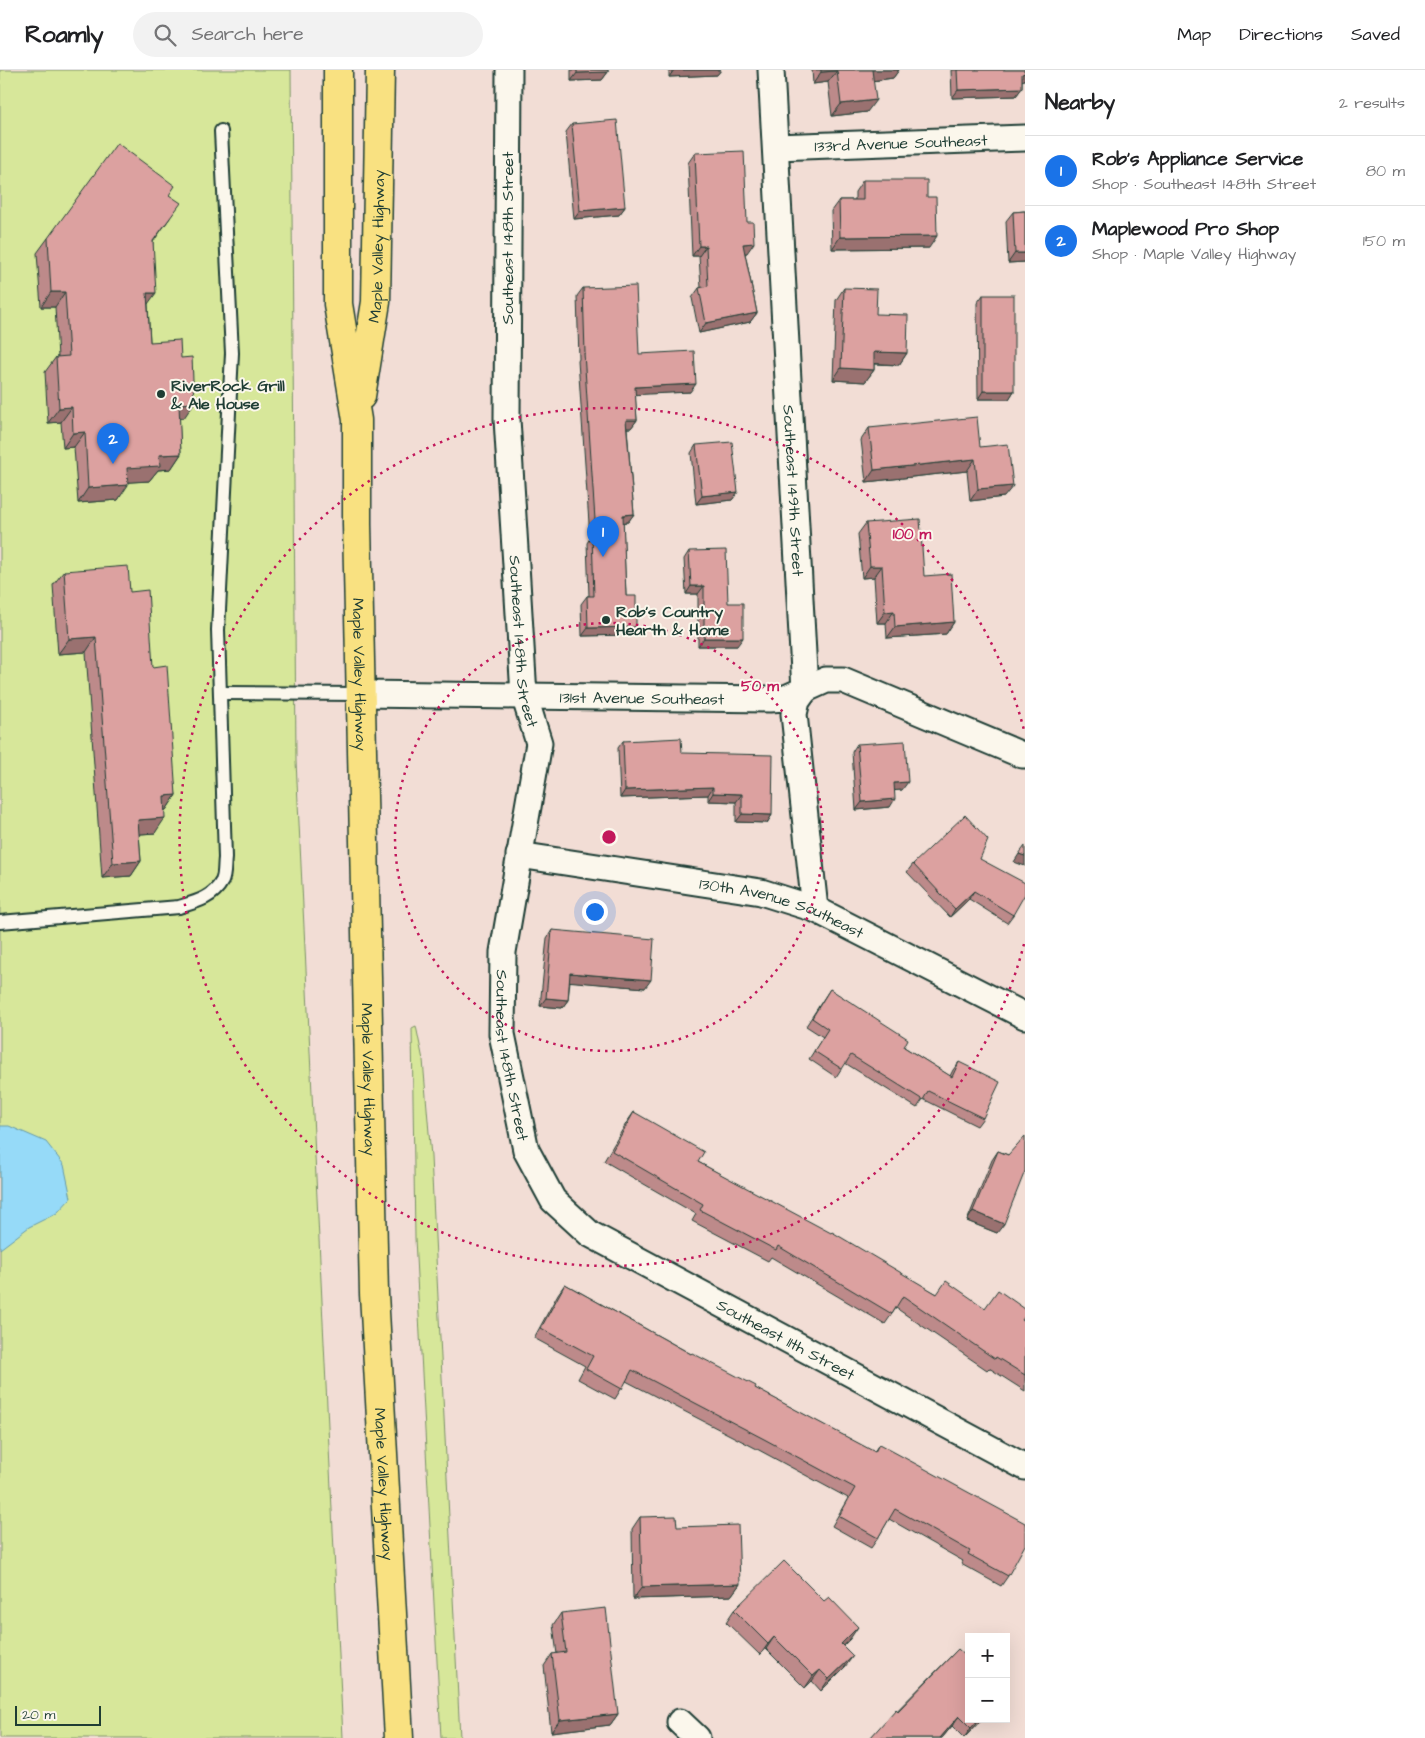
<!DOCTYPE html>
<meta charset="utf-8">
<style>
body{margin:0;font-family:"Architects Daughter",sans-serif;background:#f2f2f2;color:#202124}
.controls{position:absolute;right:15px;bottom:15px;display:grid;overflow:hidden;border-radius:0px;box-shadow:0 5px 20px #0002}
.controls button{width:45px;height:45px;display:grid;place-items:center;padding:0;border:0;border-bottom:1px solid #e0e0e0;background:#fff;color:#202124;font:25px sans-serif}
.scale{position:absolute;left:15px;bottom:12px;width:86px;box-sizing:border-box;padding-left:5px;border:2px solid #1f3d34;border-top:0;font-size:14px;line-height:18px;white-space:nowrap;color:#1f3d34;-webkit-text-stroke:4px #fbf7ec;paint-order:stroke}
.you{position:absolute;left:594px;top:841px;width:18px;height:18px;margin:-12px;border:4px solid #fff;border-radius:50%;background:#1a73e8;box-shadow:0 0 0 8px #1a73e833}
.badge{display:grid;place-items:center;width:32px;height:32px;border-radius:50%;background:#1a73e8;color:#fff;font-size:16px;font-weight:700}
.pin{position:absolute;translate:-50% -41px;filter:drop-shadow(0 1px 2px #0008)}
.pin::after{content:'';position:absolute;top:26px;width:18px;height:15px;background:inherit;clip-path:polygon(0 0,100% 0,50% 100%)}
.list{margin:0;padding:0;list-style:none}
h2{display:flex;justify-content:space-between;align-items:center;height:65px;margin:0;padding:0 20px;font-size:21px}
h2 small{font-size:16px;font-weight:400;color:#757577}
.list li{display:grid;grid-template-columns:32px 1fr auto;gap:15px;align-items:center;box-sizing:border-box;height:70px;padding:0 20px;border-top:1px solid #e0e0e0}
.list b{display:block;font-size:19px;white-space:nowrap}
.list p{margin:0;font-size:16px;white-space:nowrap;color:#757577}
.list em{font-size:16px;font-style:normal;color:#757577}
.icon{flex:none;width:28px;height:28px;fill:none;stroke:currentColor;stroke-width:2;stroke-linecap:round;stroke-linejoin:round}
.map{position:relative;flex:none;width:1025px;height:1668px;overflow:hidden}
header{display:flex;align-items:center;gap:30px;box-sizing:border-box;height:70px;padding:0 25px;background:#fff;border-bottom:1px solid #e0e0e0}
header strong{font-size:24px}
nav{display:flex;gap:28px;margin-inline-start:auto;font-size:18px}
.search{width:350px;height:45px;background:#f2f2f2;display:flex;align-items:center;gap:12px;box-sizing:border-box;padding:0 18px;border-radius:28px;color:#757577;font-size:19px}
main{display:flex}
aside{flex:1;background:#fff}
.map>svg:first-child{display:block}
</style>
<header>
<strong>Roamly</strong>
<div class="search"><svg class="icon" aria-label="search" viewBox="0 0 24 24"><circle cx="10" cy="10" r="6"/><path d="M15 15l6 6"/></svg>Search here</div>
<nav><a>Map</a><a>Directions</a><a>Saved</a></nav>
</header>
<main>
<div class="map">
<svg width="1025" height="1668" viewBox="0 0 1025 1668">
<rect width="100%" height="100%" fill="#f2ddd5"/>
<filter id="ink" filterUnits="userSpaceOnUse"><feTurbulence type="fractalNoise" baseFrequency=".02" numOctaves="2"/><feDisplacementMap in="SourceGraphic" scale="10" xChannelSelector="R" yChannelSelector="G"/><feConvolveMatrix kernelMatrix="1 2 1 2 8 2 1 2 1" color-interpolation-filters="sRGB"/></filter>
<g filter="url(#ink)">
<!-- green -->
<g fill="#d7e79a" stroke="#7b9267">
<path d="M 0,0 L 291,0 L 296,691 L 343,1668 L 0,1668 Z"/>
<path d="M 416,956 L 423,990 L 431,1087 L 460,1668 L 441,1668 L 415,1168 L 412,958 Z"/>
</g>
<!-- water -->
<path fill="#96daf8" stroke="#669baa" d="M 0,1056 L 9,1056 L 46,1072 L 64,1095 L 71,1128 L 57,1143 L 29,1157 L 0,1179 Z"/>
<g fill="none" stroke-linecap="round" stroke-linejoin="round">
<defs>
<g id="service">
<path d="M 221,623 L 361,624"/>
<path d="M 0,852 L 179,837 C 196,832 213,828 222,811 C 225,805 224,795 225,788 L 218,560 L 232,283 L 221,61"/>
</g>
<g id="minor">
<path id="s1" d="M 509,0 L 507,349 L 524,625 L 539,673 L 503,882 L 502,964 L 526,1080 L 553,1130 L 590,1164 L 1025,1397"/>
<path id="s2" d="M 771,0 L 805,620 L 797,631 L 794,644 L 815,839"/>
<path id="s3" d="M 776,77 L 1025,68"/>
<path id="s4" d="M 361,624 L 770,629 L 786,628 L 826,610 L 843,610 L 1022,685 L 1025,685"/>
<path id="s5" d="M 519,785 L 761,822 L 815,839 L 1025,946"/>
<path d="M 680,1652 L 697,1668"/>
</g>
<g id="primary">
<path id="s6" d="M 338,0 L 338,234 L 357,350 L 357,454 L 374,1224 L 399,1668"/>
<path id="s7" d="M 361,326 L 376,232 L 380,0"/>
</g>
</defs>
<!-- service casing -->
<use href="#service" stroke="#1f3d34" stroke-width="16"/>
<!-- minor casing -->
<use href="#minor" stroke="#1f3d34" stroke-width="29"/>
<!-- primary casing -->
<use href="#primary" stroke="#1f3d34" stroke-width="31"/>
<!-- service -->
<use href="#service" stroke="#fbf7ec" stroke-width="12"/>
<!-- minor -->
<use href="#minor" stroke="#fbf7ec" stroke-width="25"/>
<!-- primary -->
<use href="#primary" stroke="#f9e181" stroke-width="28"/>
</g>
<!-- wall -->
<g fill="#bd8a8a" stroke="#1f3d34">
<path d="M 571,0 L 608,0 L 608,2 L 602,10 L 571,11 Z"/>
<path d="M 669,0 L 721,0 L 717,5 L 669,7 Z"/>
<path d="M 812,0 L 899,0 L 893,8 L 873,11 L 867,42 L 832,46 L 828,12 L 813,14 Z"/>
<path d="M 951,0 L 1025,0 L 1022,11 L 1022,18 L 1016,26 L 952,28 Z"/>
<path d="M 572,54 L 625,137 L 619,145 L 574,149 L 566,62 Z"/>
<path d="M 695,83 L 747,183 L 745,183 L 757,243 L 750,252 L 699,263 L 692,228 L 699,218 L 701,218 L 699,186 L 692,186 L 688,93 Z"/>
<path d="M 863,110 L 929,178 L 832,179 L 831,141 L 839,130 L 855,130 L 855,122 Z"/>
<path d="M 169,125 L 170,148 L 153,172 L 148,234 L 150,272 L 184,348 L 179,348 L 181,384 L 171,399 L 158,400 L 149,411 L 128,412 L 118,430 L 78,433 L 74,377 L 63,378 L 61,352 L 48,353 L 45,302 L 56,287 L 58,287 L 55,237 L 41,237 L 37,183 L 48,168 Z"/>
<path d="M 1025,141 L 1025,192 L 1008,193 L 1006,151 L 1013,142 Z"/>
<path d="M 583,218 L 639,284 L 690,322 L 635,324 L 637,350 L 631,358 L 627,358 L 634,444 L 628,452 L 623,452 L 626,526 L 636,557 L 631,565 L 582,566 L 581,534 L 587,526 L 589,526 L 587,473 L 590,468 L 578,291 L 579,289 L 577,226 Z"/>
<path d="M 844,218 L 876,244 L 907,283 L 899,295 L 874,294 L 874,300 L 865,312 L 833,310 L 836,230 Z"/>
<path d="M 983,225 L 1014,321 L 1009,329 L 978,329 L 977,233 Z"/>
<path d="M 869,358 L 980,377 L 1004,427 L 970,431 L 967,401 L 866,412 L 861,370 Z"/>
<path d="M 696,375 L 738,422 L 732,430 L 696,434 L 691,383 Z"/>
<path d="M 866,453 L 924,506 L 954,552 L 946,564 L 887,568 L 886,553 L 877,553 L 874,507 L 862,508 L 858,464 Z"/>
<path d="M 689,481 L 728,533 L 737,576 L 698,576 L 698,524 L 686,524 L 684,489 Z"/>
<path d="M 64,501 L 130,522 L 153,597 L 176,725 L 166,740 L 165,740 L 155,763 L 139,764 L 141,791 L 131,806 L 102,808 L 86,582 L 58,584 L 53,515 Z"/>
<path d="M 623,671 L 682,683 L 772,745 L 767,753 L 736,752 L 736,732 L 708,731 L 708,725 L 620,728 L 618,678 Z"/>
<path d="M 857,674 L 902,720 L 895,720 L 890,737 L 856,740 L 852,682 Z"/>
<path d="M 980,789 L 1013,845 L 1007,853 L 969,829 L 950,847 L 907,802 L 913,794 Z"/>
<path d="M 552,860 L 645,918 L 570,911 L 568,930 L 562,938 L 540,936 L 547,868 Z"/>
<path d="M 830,919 L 904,977 L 950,1006 L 953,1000 L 959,992 L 983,1048 L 977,1056 L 923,1029 L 917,1038 L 845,993 L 836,1007 L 809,989 L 823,967 L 806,956 Z"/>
<path d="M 634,1042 L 698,1092 L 937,1224 L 985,1238 L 1022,1250 L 1025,1252 L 1025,1321 L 989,1298 L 987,1300 L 896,1238 L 885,1254 L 771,1187 L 768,1191 L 692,1151 L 696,1144 L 604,1091 L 627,1052 Z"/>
<path d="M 998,1081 L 1008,1085 L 997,1163 L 967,1151 L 992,1090 Z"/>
<path d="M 565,1214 L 691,1284 L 874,1382 L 879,1374 L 1008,1506 L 1001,1516 L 961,1494 L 963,1491 L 889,1449 L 878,1468 L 871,1478 L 832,1456 L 848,1428 L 757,1379 L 626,1311 L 615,1329 L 578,1309 L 585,1296 L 534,1268 L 558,1224 Z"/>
<path d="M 640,1447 L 677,1457 L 740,1514 L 731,1526 L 633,1529 L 632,1459 Z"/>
<path d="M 734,1540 L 850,1569 L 843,1576 L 845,1597 L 821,1621 L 812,1611 L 805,1618 L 766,1579 L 760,1585 L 726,1552 Z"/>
<path d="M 561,1543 L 618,1644 L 610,1655 L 551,1662 L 544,1596 L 552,1584 L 557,1584 L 553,1555 Z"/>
<path d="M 958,1579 L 982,1649 L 964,1668 L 952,1656 L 942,1668 L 870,1668 Z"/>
</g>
<!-- shaded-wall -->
<g fill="#9a7170" stroke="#1f3d34">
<path d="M 674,0 L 721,0 L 717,5 L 669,7 Z"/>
<path d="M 872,0 L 899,0 L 893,8 L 864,12 Z"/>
<path d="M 837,1 L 828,12 L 813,14 L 821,2 Z"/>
<path d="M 608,2 L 602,10 L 571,11 L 577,3 Z"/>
<path d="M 1025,3 L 1025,10 L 1016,12 L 1022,4 Z"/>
<path d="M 1022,18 L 1016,26 L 952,28 L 958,20 Z"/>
<path d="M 876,30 L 867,42 L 832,46 L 841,34 Z"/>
<path d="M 625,137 L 619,145 L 574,149 L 580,141 Z"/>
<path d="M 937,166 L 929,178 L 832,179 L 840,167 Z"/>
<path d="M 754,173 L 747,183 L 736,184 L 743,174 Z"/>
<path d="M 699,176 L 706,176 L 699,186 L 692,186 Z"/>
<path d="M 1015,183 L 1025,183 L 1025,192 L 1008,193 Z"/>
<path d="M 51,222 L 65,222 L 55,237 L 41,237 Z"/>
<path d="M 147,223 L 156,223 L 145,238 Z"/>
<path d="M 757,243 L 750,252 L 699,263 L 706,253 Z"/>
<path d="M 874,282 L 907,283 L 899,295 L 866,293 Z"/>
<path d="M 841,298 L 874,300 L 865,312 L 833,310 Z"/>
<path d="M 696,314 L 690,322 L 629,325 L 635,317 Z"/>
<path d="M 983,321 L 1014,321 L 1009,329 L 978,329 Z"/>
<path d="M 194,333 L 184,348 L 168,349 L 179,334 Z"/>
<path d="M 72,337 L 61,352 L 48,353 L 59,338 Z"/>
<path d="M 626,350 L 637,350 L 631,358 L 621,358 Z"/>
<path d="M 85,362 L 74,377 L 63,378 L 73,363 Z"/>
<path d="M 181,384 L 171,399 L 158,400 L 149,411 L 117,413 L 127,398 L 159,385 Z"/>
<path d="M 975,389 L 967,401 L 866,412 L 874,400 Z"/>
<path d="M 128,415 L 118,430 L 78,433 L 88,418 Z"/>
<path d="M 1013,416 L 1004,427 L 970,431 L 978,419 Z"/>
<path d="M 738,422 L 732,430 L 696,434 L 702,426 Z"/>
<path d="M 634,444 L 628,452 L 617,453 L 623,445 Z"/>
<path d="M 870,496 L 882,496 L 874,507 L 862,508 Z"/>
<path d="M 691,516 L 704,516 L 698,524 L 686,524 Z"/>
<path d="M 894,541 L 886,553 L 877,553 L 885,542 Z"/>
<path d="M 954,552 L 946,564 L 887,568 L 895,557 Z"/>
<path d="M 636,557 L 631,565 L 582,566 L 588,558 Z"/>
<path d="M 96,567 L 86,582 L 58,584 L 69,569 Z"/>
<path d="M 704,568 L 743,568 L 737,576 L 698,576 Z"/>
<path d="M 908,712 L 902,720 L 889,721 L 894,713 Z"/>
<path d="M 713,717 L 708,725 L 620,728 L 625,720 Z"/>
<path d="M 713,723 L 742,724 L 736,732 L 708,731 Z"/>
<path d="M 176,725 L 166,740 L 153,741 L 164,726 Z"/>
<path d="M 895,729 L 890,737 L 856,740 L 862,732 Z"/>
<path d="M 742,744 L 772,745 L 767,753 L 736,752 Z"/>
<path d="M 165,748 L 155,763 L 128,765 L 138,750 Z"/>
<path d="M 1019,784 L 1025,786 L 1025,796 L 1014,792 Z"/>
<path d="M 141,791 L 131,806 L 102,808 L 113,793 Z"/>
<path d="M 974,821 L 969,829 L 950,847 L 955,839 Z"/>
<path d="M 570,903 L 651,910 L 645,918 L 565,911 Z"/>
<path d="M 546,928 L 568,930 L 562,938 L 540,936 Z"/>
<path d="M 973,1141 L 1004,1154 L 997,1163 L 967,1151 Z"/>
<path d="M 740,1514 L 731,1526 L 633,1529 L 642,1517 Z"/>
<path d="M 858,1557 L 850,1569 L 833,1585 L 841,1574 Z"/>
<path d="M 774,1567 L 766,1579 L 760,1585 L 768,1574 Z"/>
<path d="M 853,1586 L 845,1597 L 821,1621 L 829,1609 Z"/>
<path d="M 820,1600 L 812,1611 L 805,1618 L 813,1606 Z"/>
<path d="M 618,1644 L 610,1655 L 551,1662 L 560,1650 Z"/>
<path d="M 959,1646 L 952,1656 L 942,1668 L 940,1668 Z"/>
<path d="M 979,1649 L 982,1649 L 964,1668 L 971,1658 Z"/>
</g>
<!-- building -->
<g fill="#dca1a0" stroke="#1f3d34">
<path d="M 577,0 L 608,0 L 608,2 L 577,3 Z"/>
<path d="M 821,0 L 872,0 L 876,30 L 841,34 L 837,1 L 821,2 Z"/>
<path d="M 957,0 L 1025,0 L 1025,3 L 1022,4 L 1022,18 L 958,20 Z"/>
<path d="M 617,50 L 625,137 L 580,141 L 572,54 Z"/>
<path d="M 117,73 L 175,116 L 169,125 L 181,133 L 153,171 L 156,223 L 147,223 L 150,272 L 180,270 L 181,288 L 192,287 L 194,333 L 179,334 L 181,384 L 159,385 L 160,396 L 127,398 L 128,415 L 88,418 L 85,362 L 73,363 L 72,337 L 59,338 L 56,287 L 69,286 L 65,222 L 51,222 L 48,168 Z"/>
<path d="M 744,81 L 747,152 L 753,152 L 754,173 L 743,174 L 757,243 L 706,253 L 699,218 L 708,216 L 706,176 L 699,176 L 695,83 Z"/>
<path d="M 863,110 L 927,110 L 927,127 L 936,127 L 937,166 L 840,167 L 839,130 L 863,130 Z"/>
<path d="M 1025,141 L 1025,183 L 1015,183 L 1013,142 Z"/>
<path d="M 636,216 L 639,284 L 694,281 L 696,314 L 635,317 L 637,350 L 626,350 L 634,444 L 623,445 L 626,526 L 636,526 L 636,557 L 588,558 L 587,526 L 594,526 L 592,465 L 596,465 L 584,283 L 585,283 L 583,218 Z"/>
<path d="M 844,218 L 877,219 L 876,244 L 908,245 L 907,283 L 874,282 L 874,300 L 841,298 Z"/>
<rect x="983" y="225" width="31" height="96"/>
<path d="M 977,347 L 980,377 L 1008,374 L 1013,416 L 978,419 L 975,389 L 874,400 L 869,358 Z"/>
<path d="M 732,372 L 738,422 L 702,426 L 696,375 Z"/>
<path d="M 920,449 L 924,506 L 951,504 L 954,552 L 895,557 L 894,541 L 885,542 L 882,496 L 870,496 L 866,453 Z"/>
<path d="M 726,480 L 728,533 L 743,533 L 743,568 L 704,568 L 704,516 L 691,516 L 689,481 Z"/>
<path d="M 128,496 L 130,522 L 148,520 L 153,597 L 167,595 L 176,725 L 164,726 L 165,748 L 138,750 L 141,791 L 113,793 L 96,567 L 69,569 L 64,501 Z"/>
<path d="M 681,668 L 682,683 L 773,685 L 772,745 L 742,744 L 742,724 L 713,723 L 713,717 L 625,720 L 623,671 Z"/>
<path d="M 905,671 L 908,712 L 894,713 L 895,729 L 862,732 L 857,674 Z"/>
<path d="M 965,745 L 988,770 L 980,789 L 1025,813 L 1025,824 L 1013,845 L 974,821 L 955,839 L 913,794 Z"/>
<path d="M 1025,776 L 1025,786 L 1019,784 Z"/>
<path d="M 552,860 L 654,869 L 651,910 L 570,903 L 568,930 L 546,928 Z"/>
<path d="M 830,919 L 908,969 L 904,977 L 952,1007 L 959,992 L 1000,1012 L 983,1048 L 928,1021 L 923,1030 L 851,985 L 842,999 L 814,981 L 828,959 L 812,948 Z"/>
<path d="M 634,1042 L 704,1082 L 698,1092 L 831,1163 L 832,1162 L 937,1224 L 946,1211 L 985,1238 L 998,1220 L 1025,1239 L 1025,1246 L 1022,1250 L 1025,1252 L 1025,1305 L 996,1287 L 995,1289 L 903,1226 L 892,1244 L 778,1176 L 776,1180 L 700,1140 L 703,1134 L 612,1081 Z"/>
<path d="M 1025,1066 L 1025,1101 L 1004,1154 L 973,1141 L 998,1081 L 1008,1085 Z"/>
<path d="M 565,1214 L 691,1284 L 692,1283 L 756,1316 L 755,1318 L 875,1382 L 879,1374 L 1025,1453 L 1025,1475 L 1008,1506 L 968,1484 L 970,1481 L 895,1439 L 878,1468 L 839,1446 L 855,1418 L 764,1369 L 632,1300 L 622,1319 L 586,1299 L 593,1286 L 541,1258 Z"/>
<path d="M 676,1446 L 677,1457 L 738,1455 L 740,1514 L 642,1517 L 640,1447 Z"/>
<path d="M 784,1491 L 824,1531 L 829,1527 L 858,1557 L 841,1574 L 853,1586 L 829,1609 L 820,1600 L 813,1606 L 774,1567 L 768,1574 L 734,1540 Z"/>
<path d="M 606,1538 L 618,1644 L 560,1650 L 552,1584 L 566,1582 L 561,1543 Z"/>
<path d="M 958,1579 L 969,1589 L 969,1649 L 979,1649 L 971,1658 L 959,1646 L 940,1668 L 870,1668 L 896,1639 L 898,1641 Z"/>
</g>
</g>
<!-- distance rings -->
<g fill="none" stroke="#c2185b" stroke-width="2.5" stroke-dasharray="2.5 5">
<circle cx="609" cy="767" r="214"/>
<path d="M1024 874A429 429 0 1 1 1024 660"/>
</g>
<!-- markers -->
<g fill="#1f3d34" stroke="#fbf7ec" stroke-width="2">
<circle cx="161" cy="324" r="5"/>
<circle cx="606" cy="550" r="5"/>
</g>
<g text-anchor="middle" stroke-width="4" stroke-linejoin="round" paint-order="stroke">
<!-- street labels -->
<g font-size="16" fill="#1f3d34" stroke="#fbf7ec">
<text dy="6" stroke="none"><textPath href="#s3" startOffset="125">133rd Avenue Southeast</textPath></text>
<text transform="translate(507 168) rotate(-90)" y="6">Southeast 148th Street</text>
<text dy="6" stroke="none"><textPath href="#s7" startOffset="151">Maple Valley Highway</textPath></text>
<text dy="6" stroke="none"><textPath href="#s2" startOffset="421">Southeast 149th Street</textPath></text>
<text dy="6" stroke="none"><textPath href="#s1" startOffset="572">Southeast 148th Street</textPath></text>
<text dy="6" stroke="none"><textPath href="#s6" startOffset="606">Maple Valley Highway</textPath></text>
<text dy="6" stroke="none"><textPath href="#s4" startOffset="281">131st Avenue Southeast</textPath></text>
<text dy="6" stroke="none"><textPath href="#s5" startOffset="269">130th Avenue Southeast</textPath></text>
<text dy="6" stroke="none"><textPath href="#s1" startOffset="992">Southeast 148th Street</textPath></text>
<text dy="6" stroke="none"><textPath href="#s6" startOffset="1011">Maple Valley Highway</textPath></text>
<text dy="6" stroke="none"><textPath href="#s1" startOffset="1418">Southeast 11th Street</textPath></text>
<text dy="6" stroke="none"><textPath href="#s6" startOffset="1416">Maple Valley Highway</textPath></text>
</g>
<!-- poi labels -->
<g font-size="16" font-weight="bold" fill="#1f3d34" stroke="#fbf7ec" text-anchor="start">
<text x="171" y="321">RiverRock Grill<tspan x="171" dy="18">&amp; Ale House</tspan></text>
<text x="616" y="547">Rob's Country<tspan x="616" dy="18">Hearth &amp; Home</tspan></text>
</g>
</g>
<circle cx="609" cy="767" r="8" fill="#c2185b" stroke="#fbf7ec" stroke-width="2.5"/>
<g font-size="15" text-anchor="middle" font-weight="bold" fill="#c2185b" stroke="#fbf7ec" stroke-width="4" stroke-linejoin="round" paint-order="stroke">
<text x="912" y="469">100 m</text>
<text x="760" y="621">50 m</text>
</g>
</svg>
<div class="controls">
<button>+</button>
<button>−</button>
</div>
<div class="scale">20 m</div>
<div class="you"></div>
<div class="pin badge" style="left:603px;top:487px">1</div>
<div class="pin badge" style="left:113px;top:394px">2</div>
</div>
<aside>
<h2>Nearby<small>2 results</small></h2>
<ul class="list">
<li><span class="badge">1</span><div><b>Rob's Appliance Service</b><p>Shop · Southeast 148th Street</p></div><em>80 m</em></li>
<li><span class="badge">2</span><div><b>Maplewood Pro Shop</b><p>Shop · Maple Valley Highway</p></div><em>150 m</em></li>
</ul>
</aside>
</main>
